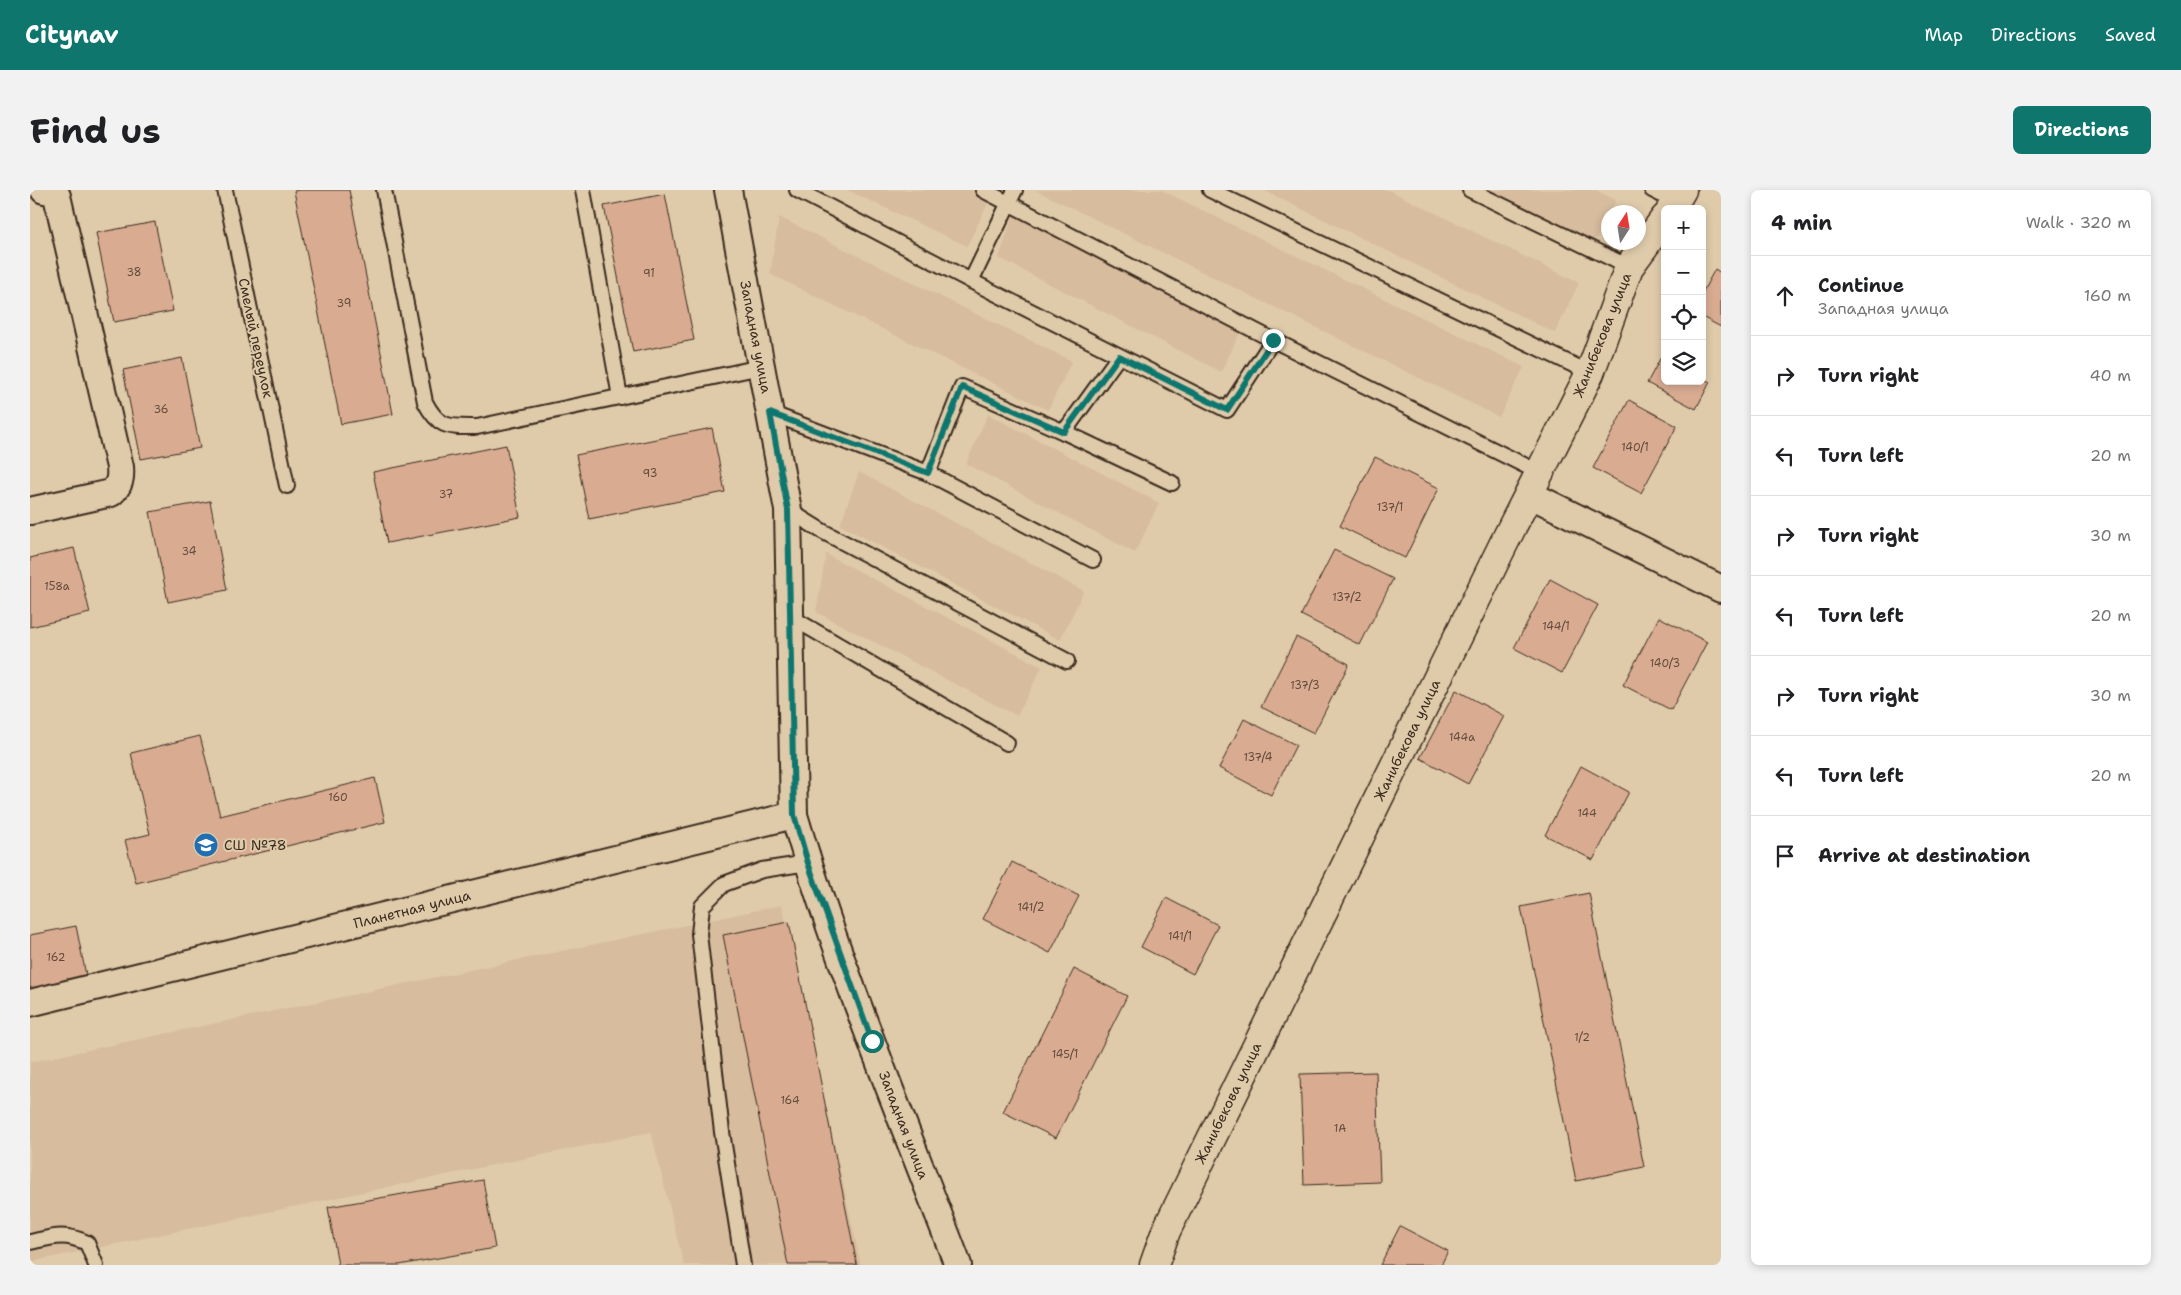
<!DOCTYPE html>
<meta charset="utf-8">
<style>
body{margin:0;font-family:"Shantell Sans",sans-serif;background:#f2f2f2;color:#202124}
.controls{position:absolute;right:15px;top:15px;display:grid;overflow:hidden;border-radius:8px;box-shadow:0 2px 8px #0003}
.controls button{width:45px;height:45px;display:grid;place-items:center;padding:0;border:0;border-bottom:1px solid #e0e0e0;background:#fff;color:#202124;font:25px sans-serif}
.compass{position:absolute;left:1571px;top:15px;width:45px;height:45px;border-radius:50%;background:#fff;box-shadow:0 2px 8px #0003;rotate:12deg}
.stop{position:absolute;width:15px;height:15px;margin:-11px;border:4px solid #0f766e;border-radius:50%;background:#fff}
.stop.end{background:#0f766e;border-color:#fff;box-shadow:0 1px 5px #0008}
.list{margin:0;padding:0;list-style:none}
h2{display:flex;justify-content:space-between;align-items:center;height:65px;margin:0;padding:0 20px;font-size:21px}
h2 small{font-size:16px;font-weight:400;color:#757577}
.list li{display:grid;grid-template-columns:32px 1fr auto;gap:15px;align-items:center;box-sizing:border-box;height:80px;padding:0 20px;border-top:1px solid #e0e0e0}
.list b{display:block;font-size:19px;white-space:nowrap}
.list p{margin:0;font-size:16px;white-space:nowrap;color:#757577}
.list em{font-size:16px;font-style:normal;color:#757577}
.icon{flex:none;width:28px;height:28px;fill:none;stroke:currentColor;stroke-width:2;stroke-linecap:round;stroke-linejoin:round}
.map{position:relative;flex:none;width:1691px;height:1075px;overflow:hidden;border-radius:8px}
header{display:flex;align-items:center;gap:30px;box-sizing:border-box;height:70px;padding:0 25px;background:#0f766e;color:#fff}
header strong{font-size:24px}
nav{display:flex;gap:28px;margin-inline-start:auto;font-size:18px}
.intro{display:flex;align-items:center;justify-content:space-between;box-sizing:border-box;height:120px;padding:0 30px}
h1{margin:0;font-size:35px}
.button{padding:12px 22px;border-radius:8px;background:#0f766e;color:#fff;font-size:18px;font-weight:700}
main{display:flex;gap:30px;padding:0 30px}
aside{flex:1;background:#fff;border-radius:8px;box-shadow:0 2px 8px #0003}
.map>svg:first-child{display:block}
</style>
<header>
<strong>Citynav</strong>
<nav><a>Map</a><a>Directions</a><a>Saved</a></nav>
</header>
<div class="intro"><h1>Find us</h1><a class="button">Directions</a></div>
<main>
<div class="map">
<svg width="1691" height="1075" viewBox="0 0 1691 1075">
<rect width="100%" height="100%" fill="#dfcbaa"/>
<filter id="ink" filterUnits="userSpaceOnUse"><feTurbulence type="fractalNoise" baseFrequency=".02" numOctaves="2"/><feDisplacementMap in="SourceGraphic" scale="10" xChannelSelector="R" yChannelSelector="G"/><feConvolveMatrix kernelMatrix="1 2 1 2 8 2 1 2 1" color-interpolation-filters="sRGB"/></filter>
<g filter="url(#ink)">
<!-- built -->
<g fill="#d7bc9e">
<path d="M 817,0 L 946,0 L 961,7 L 937,56 Z"/>
<path d="M 1005,0 L 1131,0 L 1494,177 L 1469,227 Z"/>
<path d="M 1233,0 L 1358,0 L 1549,93 L 1525,143 Z"/>
<path d="M 1441,0 L 1566,0 L 1586,10 L 1561,59 Z"/>
<path d="M 983,25 L 1215,132 L 1191,182 L 969,68 Z"/>
<path d="M 749,27 L 1042,171 L 1018,220 L 740,84 Z"/>
<path d="M 958,224 L 1129,313 L 1105,363 L 936,274 Z"/>
<path d="M 829,282 L 1054,401 L 1030,450 L 810,335 Z"/>
<path d="M 796,364 L 1012,477 L 987,526 L 786,422 Z"/>
<path d="M 752,715 L 831,1075 L 654,1075 L 621,942 L 0,1072 L 0,872 Z"/>
</g>
<!-- building -->
<g fill="#d9ac92" stroke="#3b2a1e">
<path d="M 269,0 L 319,0 L 363,224 L 311,234 L 264,1 Z"/>
<path d="M 635,4 L 664,150 L 603,162 L 574,16 Z"/>
<path d="M 125,32 L 143,121 L 84,132 L 66,43 Z"/>
<path d="M 1685,79 L 1691,83 L 1691,137 L 1672,127 L 1672,103 Z"/>
<path d="M 1631,167 L 1635,168 L 1635,191 L 1672,191 L 1672,188 L 1680,192 L 1666,219 L 1617,193 Z"/>
<path d="M 152,168 L 170,258 L 111,269 L 93,180 Z"/>
<path d="M 1599,210 L 1647,236 L 1611,303 L 1563,278 Z"/>
<path d="M 682,238 L 695,302 L 559,329 L 546,265 Z"/>
<path d="M 476,255 L 490,327 L 357,353 L 343,282 Z"/>
<path d="M 1345,267 L 1409,298 L 1375,368 L 1310,336 Z"/>
<path d="M 180,311 L 197,400 L 138,412 L 120,322 Z"/>
<path d="M 44,358 L 60,423 L 0,437 L 0,368 Z"/>
<path d="M 1304,360 L 1363,389 L 1330,455 L 1271,425 Z"/>
<path d="M 1520,389 L 1568,415 L 1532,483 L 1484,458 Z"/>
<path d="M 1629,427 L 1677,452 L 1641,520 L 1593,495 Z"/>
<path d="M 1266,447 L 1319,474 L 1284,543 L 1231,517 Z"/>
<path d="M 1426,500 L 1474,526 L 1438,594 L 1390,568 Z"/>
<path d="M 1214,529 L 1266,555 L 1241,605 L 1189,578 Z"/>
<path d="M 170,546 L 190,626 L 345,588 L 355,632 L 106,693 L 95,650 L 120,644 L 101,563 Z"/>
<path d="M 1551,576 L 1599,602 L 1563,670 L 1515,645 Z"/>
<path d="M 982,672 L 1049,706 L 1020,763 L 953,729 Z"/>
<path d="M 1559,703 L 1614,977 L 1546,991 L 1491,717 Z"/>
<path d="M 1136,708 L 1188,735 L 1163,784 L 1111,757 Z"/>
<path d="M 759,732 L 827,1075 L 758,1075 L 693,745 Z"/>
<path d="M 46,736 L 57,790 L 0,801 L 0,745 Z"/>
<path d="M 1044,779 L 1097,806 L 1026,948 L 973,922 Z"/>
<path d="M 1346,882 L 1350,992 L 1274,995 L 1270,884 Z"/>
<path d="M 453,990 L 465,1058 L 369,1075 L 308,1075 L 298,1017 Z"/>
<path d="M 1370,1036 L 1418,1061 L 1411,1075 L 1350,1075 Z"/>
</g>
<g fill="none" stroke-linecap="round" stroke-linejoin="round">
<defs>
<g id="lane">
<path d="M 195,0 L 257,296"/>
<path d="M 354,0 L 395,212 C 409,239 419,237 447,237 L 731,177"/>
<path d="M 553,0 L 590,207"/>
<path d="M 767,0 L 941,91 L 1197,220 L 1243,150 L 1510,283"/>
<path d="M 953,0 L 1243,150"/>
<path d="M 1180,0 L 1560,183"/>
<path d="M 1440,0 L 1599,77"/>
<path d="M 1622,0 L 1646,12"/>
<path d="M 941,91 L 985,0"/>
<path d="M 740,223 L 898,283"/>
<path d="M 1034,242 L 1142,293"/>
<path d="M 758,320 L 792,341 L 1037,471"/>
<path d="M 1063,370 L 898,283 L 932,197 L 1034,242 L 1089,166"/>
<path d="M 759,426 L 977,553"/>
<path d="M 0,1052 C 22,1047 35,1042 57,1053 L 66,1075"/>
<path d="M 713,1075 L 692,942 L 669,744 L 672,716 L 694,694 L 732,680 L 778,673"/>
</g>
<g id="street">
<path d="M 698,0 L 758,320 L 764,625 C 809,778 871,926 928,1075"/>
<path d="M 1499,304 L 1691,399"/>
<path d="M 0,321 L 81,303 C 90,295 91,288 90,277 L 27,6 L 20,1 L 14,0"/>
<path d="M 0,813 L 764,625"/>
</g>
<g id="secondary">
<path d="M 1641,19 L 1652,0"/>
<path d="M 1124,1075 L 1136,1041 L 1473,355 L 1560,183 L 1599,77 L 1635,28"/>
</g>
</defs>
<!-- lane casing -->
<use href="#lane" stroke="#3b2a1e" stroke-width="18"/>
<!-- street casing -->
<use href="#street" stroke="#3b2a1e" stroke-width="30"/>
<!-- secondary casing -->
<use href="#secondary" stroke="#3b2a1e" stroke-width="31"/>
<!-- lane -->
<use href="#lane" stroke="#dfcbaa" stroke-width="14"/>
<!-- street -->
<use href="#street" stroke="#dfcbaa" stroke-width="26"/>
<!-- secondary -->
<use href="#secondary" stroke="#dfcbaa" stroke-width="28"/>
</g>
</g>
<g fill="none" stroke-linecap="round" stroke-linejoin="round" filter="url(#ink)">
<!-- route -->
<path stroke="#0f766e" stroke-width="6" d="M 842,851 L 778,673 L 764,625 L 758,320 L 740,223 L 898,283 L 932,197 L 1034,242 L 1089,166 L 1197,220 L 1243,150"/>
</g>
<!-- icons -->
<defs>
<symbol id="school-disc" viewBox="-11 -11 22 22"><circle r="9.5" fill="#1f6fb2" stroke="#dfcbaa"/><path d="M0-5L7-2L0 1L-7-2ZM-4 1L0 2.5L4 1V4Q0 6-4 4Z" fill="#fff"/></symbol>
</defs>
<g fill-rule="evenodd">
<use href="#school-disc" x="162" y="641" width="28" height="28"/>
</g>
<g text-anchor="middle" stroke-width="4" stroke-linejoin="round" paint-order="stroke">
<!-- number labels -->
<g font-size="11" fill="#624a3b">
<text x="104" y="86">38</text>
<text x="619" y="87">91</text>
<text x="314" y="117">39</text>
<text x="131" y="223">36</text>
<text x="1605" y="261">140/1</text>
<text x="620" y="287">93</text>
<text x="416" y="308">37</text>
<text x="1360" y="321">137/1</text>
<text x="159" y="365">34</text>
<text x="27" y="400">158а</text>
<text x="1317" y="411">137/2</text>
<text x="1526" y="440">144/1</text>
<text x="1635" y="477">140/3</text>
<text x="1275" y="499">137/3</text>
<text x="1432" y="551">144а</text>
<text x="1228" y="571">137/4</text>
<text x="308" y="611">160</text>
<text x="1557" y="627">144</text>
<text x="1001" y="721">141/2</text>
<text x="1150" y="750">141/1</text>
<text x="26" y="771">162</text>
<text x="1552" y="851">1/2</text>
<text x="1035" y="868">145/1</text>
<text x="760" y="914">164</text>
<text x="1310" y="942">1А</text>
</g>
<!-- street labels -->
<g font-size="14" fill="#3b2a1e" stroke="#dfcbaa">
<text transform="translate(1572 145) rotate(-68)" y="5">Жанибекова улица</text>
<text transform="translate(726 147) rotate(79)" y="5">Западная улица</text>
<text transform="translate(226 148) rotate(78)" y="5">Смелый переулок</text>
<text transform="translate(1377 550) rotate(-64)" y="5">Жанибекова улица</text>
<text transform="translate(382 719) rotate(-14)" y="5">Планетная улица</text>
<text transform="translate(1198 913) rotate(-64)" y="5">Жанибекова улица</text>
<text transform="translate(874 935) rotate(69)" y="5">Западная улица</text>
</g>
<!-- poi labels -->
<g font-size="14" fill="#3b2a1e" stroke="#dfcbaa" text-anchor="start">
<text x="194" y="660">СШ №78</text>
</g>
</g>
</svg>
<div class="controls">
<button>+</button>
<button>−</button>
<button><svg class="icon" aria-label="locate" viewBox="0 0 24 24"><circle cx="12" cy="12" r="6"/><path d="M12 2v4M12 18v4M2 12h4M18 12h4"/></svg></button>
<button><svg class="icon" aria-label="layers" viewBox="0 0 24 24"><path d="M12 4l9 5-9 5-9-5zM3 14l9 5 9-5"/></svg></button>
</div>
<svg class="compass" viewBox="-18 -18 36 36"><path d="M0-13l5 13h-10z" fill="#e53935"/><path d="M0 13l5-13h-10z" fill="#757577"/></svg>
<div class="stop" style="left:842px;top:851px"></div>
<div class="stop end" style="left:1243px;top:150px"></div>
</div>
<aside>
<h2>4 min<small>Walk · 320 m</small></h2>
<ul class="list">
<li><svg class="icon" aria-label="ahead" viewBox="0 0 24 24"><path d="M12 20V5M6 11l6-6 6 6"/></svg><div><b>Continue</b><p>Западная улица</p></div><em>160 m</em></li>
<li><svg class="icon" aria-label="right" viewBox="0 0 24 24"><path d="M7 20v-9h11M14 6l5 5-5 5"/></svg><div><b>Turn right</b></div><em>40 m</em></li>
<li><svg class="icon" aria-label="left" viewBox="0 0 24 24"><path d="M17 20v-9H6M10 6l-5 5 5 5"/></svg><div><b>Turn left</b></div><em>20 m</em></li>
<li><svg class="icon" aria-label="right" viewBox="0 0 24 24"><path d="M7 20v-9h11M14 6l5 5-5 5"/></svg><div><b>Turn right</b></div><em>30 m</em></li>
<li><svg class="icon" aria-label="left" viewBox="0 0 24 24"><path d="M17 20v-9H6M10 6l-5 5 5 5"/></svg><div><b>Turn left</b></div><em>20 m</em></li>
<li><svg class="icon" aria-label="right" viewBox="0 0 24 24"><path d="M7 20v-9h11M14 6l5 5-5 5"/></svg><div><b>Turn right</b></div><em>30 m</em></li>
<li><svg class="icon" aria-label="left" viewBox="0 0 24 24"><path d="M17 20v-9H6M10 6l-5 5 5 5"/></svg><div><b>Turn left</b></div><em>20 m</em></li>
<li><svg class="icon" aria-label="arrive" viewBox="0 0 24 24"><path d="M6 21V4h12l-3 4 3 4H6"/></svg><div><b>Arrive at destination</b></div></li>
</ul>
</aside>
</main>
